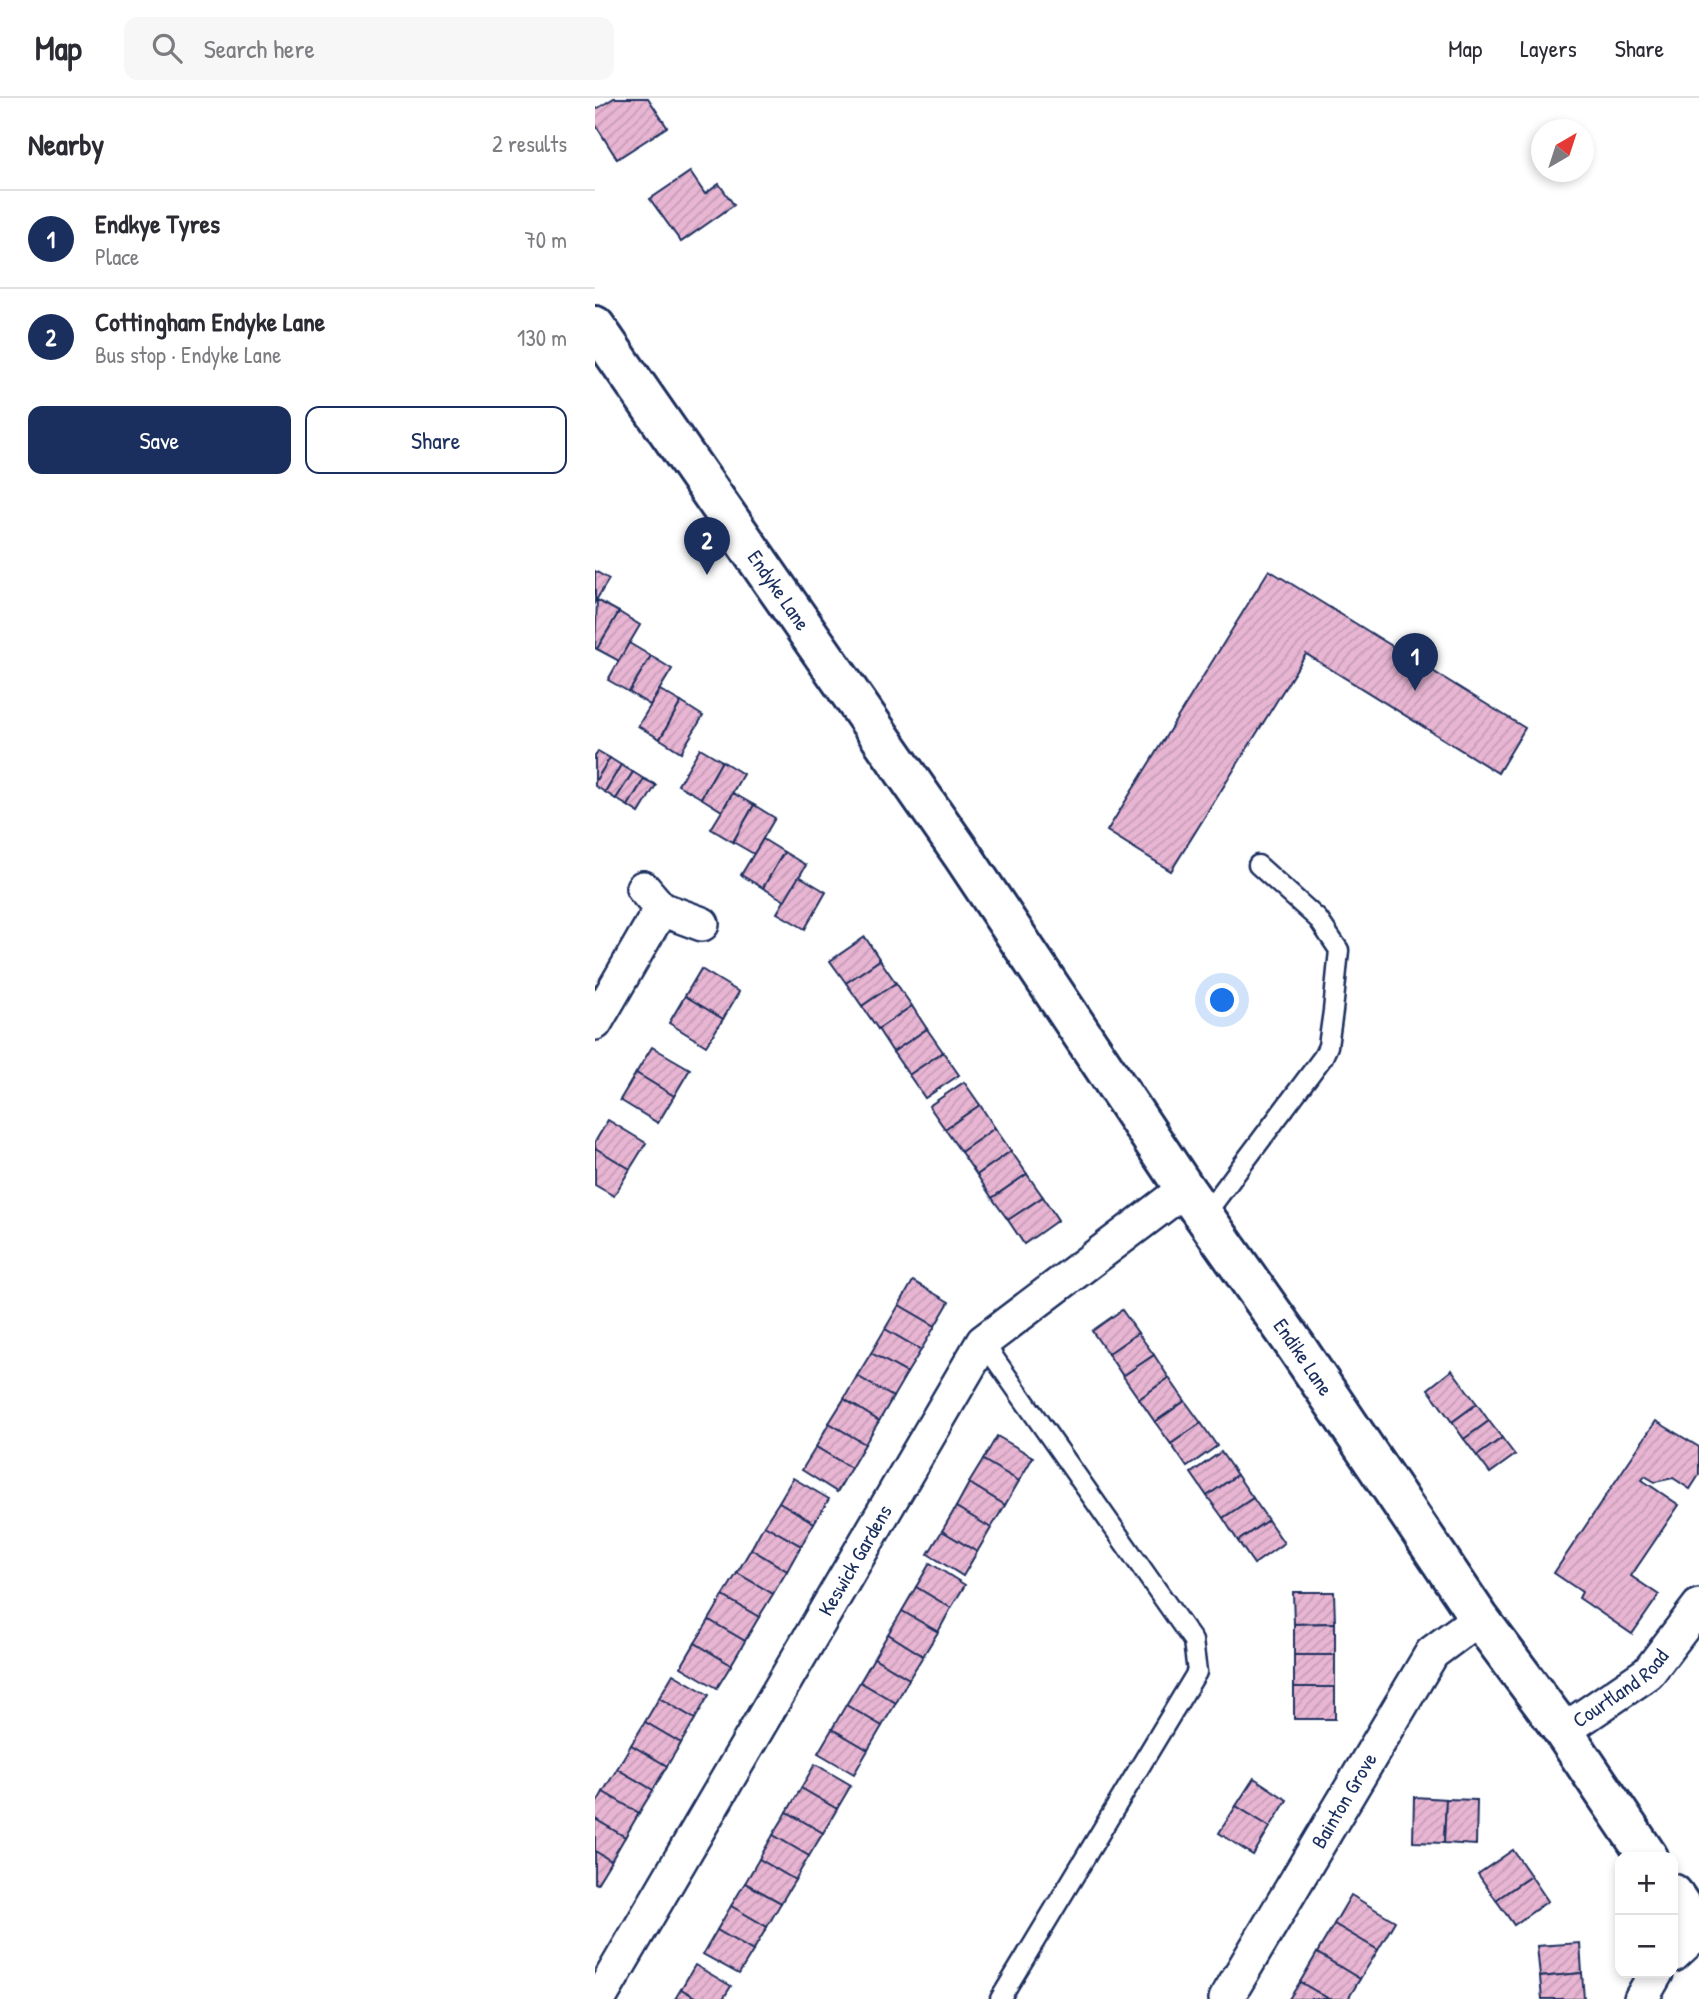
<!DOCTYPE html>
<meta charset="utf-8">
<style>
body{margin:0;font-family:"Patrick Hand",sans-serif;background:#f7f7f7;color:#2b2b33}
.controls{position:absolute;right:21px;bottom:21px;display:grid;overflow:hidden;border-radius:14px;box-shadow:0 4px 10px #0003}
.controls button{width:63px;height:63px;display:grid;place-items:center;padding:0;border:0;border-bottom:2px solid #e1e1e2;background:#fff;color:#2b2b33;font:35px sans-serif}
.compass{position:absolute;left:936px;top:21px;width:63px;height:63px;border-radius:50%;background:#fff;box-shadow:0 4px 10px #0003;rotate:39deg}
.you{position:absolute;left:628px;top:903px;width:24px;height:24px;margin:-18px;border:5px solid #fff;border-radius:50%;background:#1a73e8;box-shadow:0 0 0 10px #1a73e833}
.badge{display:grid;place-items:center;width:46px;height:46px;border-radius:50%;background:#1b2f5e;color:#fff;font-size:23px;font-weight:700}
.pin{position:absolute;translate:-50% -58px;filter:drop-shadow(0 2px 4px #0008)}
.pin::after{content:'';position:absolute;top:37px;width:24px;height:21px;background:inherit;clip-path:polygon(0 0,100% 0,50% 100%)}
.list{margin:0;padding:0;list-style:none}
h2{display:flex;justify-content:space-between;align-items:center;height:91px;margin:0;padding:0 28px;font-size:30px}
h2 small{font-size:23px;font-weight:400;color:#7c7c81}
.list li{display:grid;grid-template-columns:46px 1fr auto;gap:21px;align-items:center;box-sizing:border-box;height:98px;padding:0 28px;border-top:2px solid #e1e1e2}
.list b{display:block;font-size:26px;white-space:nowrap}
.list p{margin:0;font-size:23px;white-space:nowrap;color:#7c7c81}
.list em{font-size:23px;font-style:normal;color:#7c7c81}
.actions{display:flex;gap:14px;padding:21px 28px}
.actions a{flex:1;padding:16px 0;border:2px solid #1b2f5e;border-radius:14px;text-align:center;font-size:24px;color:#1b2f5e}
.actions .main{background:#1b2f5e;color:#fff}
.icon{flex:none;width:38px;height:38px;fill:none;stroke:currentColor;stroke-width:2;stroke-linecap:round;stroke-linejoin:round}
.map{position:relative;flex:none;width:1104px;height:1901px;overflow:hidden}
header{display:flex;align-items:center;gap:42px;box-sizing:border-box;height:98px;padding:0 35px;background:#fff;border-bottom:2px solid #e1e1e2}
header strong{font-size:33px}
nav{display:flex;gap:38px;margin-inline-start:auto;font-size:24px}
.search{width:490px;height:63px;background:#f7f7f7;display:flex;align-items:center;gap:18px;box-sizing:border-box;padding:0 24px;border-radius:14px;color:#7c7c81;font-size:26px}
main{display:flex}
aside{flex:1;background:#fff}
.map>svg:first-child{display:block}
</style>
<header>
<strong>Map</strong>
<div class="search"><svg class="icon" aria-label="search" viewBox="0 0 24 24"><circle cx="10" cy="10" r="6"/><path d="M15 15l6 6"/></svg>Search here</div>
<nav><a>Map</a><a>Layers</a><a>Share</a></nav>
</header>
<main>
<aside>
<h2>Nearby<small>2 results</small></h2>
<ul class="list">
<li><span class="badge">1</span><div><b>Endkye Tyres</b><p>Place</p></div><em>70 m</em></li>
<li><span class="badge">2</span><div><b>Cottingham Endyke Lane</b><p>Bus stop · Endyke Lane</p></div><em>130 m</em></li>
</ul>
<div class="actions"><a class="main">Save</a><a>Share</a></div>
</aside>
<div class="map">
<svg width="1104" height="1901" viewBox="0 0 1104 1901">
<defs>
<pattern id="building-hatch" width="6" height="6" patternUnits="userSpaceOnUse" patternTransform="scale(1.75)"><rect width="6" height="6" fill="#e8b5d2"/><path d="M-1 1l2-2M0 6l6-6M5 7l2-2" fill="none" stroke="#c69cb7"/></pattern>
</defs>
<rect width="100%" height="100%" fill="#fff"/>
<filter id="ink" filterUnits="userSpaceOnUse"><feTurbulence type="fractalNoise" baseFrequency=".0143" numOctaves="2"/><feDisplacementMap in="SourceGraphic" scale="14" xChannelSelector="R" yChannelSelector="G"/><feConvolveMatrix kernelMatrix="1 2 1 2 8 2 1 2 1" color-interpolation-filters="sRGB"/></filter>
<g filter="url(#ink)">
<!-- building -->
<g fill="url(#building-hatch)" stroke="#1b2f5e" stroke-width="2">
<path d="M 19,0 L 53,0 L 72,29 L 22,61 L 0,26 L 0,12 Z"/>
<path d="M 95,74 L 110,96 L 124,86 L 139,107 L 86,144 L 55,101 Z"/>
<path d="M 674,472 L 930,630 L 903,675 L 711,556 L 576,773 L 512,733 Z"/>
<path d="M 0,473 L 14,481 L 0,504 Z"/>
<path d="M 2,502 L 24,514 L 2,551 L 0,550 Z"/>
<path d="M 24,514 L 45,527 L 24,563 L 2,551 Z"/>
<path d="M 34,545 L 56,558 L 34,594 L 13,582 Z"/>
<path d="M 56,558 L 77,571 L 55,607 L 34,594 Z"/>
<path d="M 65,592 L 86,604 L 65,641 L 43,628 Z"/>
<path d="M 86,604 L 108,618 L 86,654 L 65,641 Z"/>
<path d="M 105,650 L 127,663 L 106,700 L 83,687 Z"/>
<path d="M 3,653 L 15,660 L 0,684 L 0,658 Z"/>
<path d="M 15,660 L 26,667 L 10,694 L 0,688 L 0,684 Z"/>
<path d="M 127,663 L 148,676 L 127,713 L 106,700 Z"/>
<path d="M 26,667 L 38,674 L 21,701 L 10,694 Z"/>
<path d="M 38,674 L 49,681 L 33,708 L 21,701 Z"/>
<path d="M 49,681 L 61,687 L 44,715 L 33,708 Z"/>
<path d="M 138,695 L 159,707 L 138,744 L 116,731 Z"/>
<path d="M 159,707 L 180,720 L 159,756 L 138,744 Z"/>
<path d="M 168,741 L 189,754 L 168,790 L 146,777 Z"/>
<path d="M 189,754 L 211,767 L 190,803 L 168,790 Z"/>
<path d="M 204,778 L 231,794 L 210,831 L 182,815 Z"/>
<path d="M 270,839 L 285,862 L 251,885 L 235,863 Z"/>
<path d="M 285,862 L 301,885 L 267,908 L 251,885 Z"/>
<path d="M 106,871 L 144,894 L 128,921 L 90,898 Z"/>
<path d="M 301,885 L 317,908 L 283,931 L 267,908 Z"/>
<path d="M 90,898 L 128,921 L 111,948 L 74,925 Z"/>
<path d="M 317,908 L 332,931 L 298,954 L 283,931 Z"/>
<path d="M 332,931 L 348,954 L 314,977 L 298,954 Z"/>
<path d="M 57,949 L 95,971 L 79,998 L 41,975 Z"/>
<path d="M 348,954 L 364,977 L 330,1000 L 314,977 Z"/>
<path d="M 41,975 L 79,998 L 63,1025 L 25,1002 Z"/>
<path d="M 369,984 L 385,1007 L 350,1031 L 334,1008 Z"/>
<path d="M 385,1007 L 400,1030 L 366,1054 L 350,1031 Z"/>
<path d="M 13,1022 L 51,1045 L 35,1071 L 0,1050 L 0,1044 Z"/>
<path d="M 400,1030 L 416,1053 L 382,1077 L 366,1054 Z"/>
<path d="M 0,1050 L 35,1071 L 19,1098 L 0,1087 Z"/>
<path d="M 416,1053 L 432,1076 L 397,1100 L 382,1077 Z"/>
<path d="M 432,1076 L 448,1099 L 413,1122 L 397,1100 Z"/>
<path d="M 448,1099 L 463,1122 L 429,1146 L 413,1122 Z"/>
<path d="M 318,1183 L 354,1204 L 340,1228 L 304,1207 Z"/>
<path d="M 304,1207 L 340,1228 L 326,1252 L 290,1231 Z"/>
<path d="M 527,1212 L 543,1235 L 513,1256 L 497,1233 Z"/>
<path d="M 290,1231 L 326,1252 L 312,1275 L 276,1255 Z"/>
<path d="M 543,1235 L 559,1257 L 528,1278 L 513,1256 Z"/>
<path d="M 276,1255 L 312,1275 L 298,1299 L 262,1278 Z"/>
<path d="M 559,1257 L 574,1280 L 544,1301 L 528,1278 Z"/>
<path d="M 857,1272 L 882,1306 L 857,1324 L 833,1291 Z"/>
<path d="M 262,1278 L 298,1299 L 284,1323 L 249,1301 Z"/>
<path d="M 574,1280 L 590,1303 L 560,1324 L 544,1301 Z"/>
<path d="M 249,1301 L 284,1323 L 270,1346 L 234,1325 Z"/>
<path d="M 590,1303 L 606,1325 L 576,1346 L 560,1324 Z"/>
<path d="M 882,1306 L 894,1323 L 869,1341 L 857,1324 Z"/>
<path d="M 894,1323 L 907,1340 L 882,1358 L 869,1341 Z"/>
<path d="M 1061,1323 L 1104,1349 L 1104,1377 L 1095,1391 L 1078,1380 L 1060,1384 L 1050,1378 L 1047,1382 L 1084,1407 L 1036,1478 L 1064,1497 L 1037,1536 L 984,1500 L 987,1494 L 959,1475 Z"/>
<path d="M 234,1325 L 270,1346 L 256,1370 L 221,1349 Z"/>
<path d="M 606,1325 L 622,1348 L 592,1369 L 576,1346 Z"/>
<path d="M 402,1338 L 438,1359 L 424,1383 L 388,1362 Z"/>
<path d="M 907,1340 L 920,1357 L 895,1375 L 882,1358 Z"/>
<path d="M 221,1349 L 256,1370 L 242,1394 L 207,1372 Z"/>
<path d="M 626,1354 L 642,1377 L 612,1398 L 596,1375 Z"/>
<path d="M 388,1362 L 424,1383 L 410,1407 L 374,1385 Z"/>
<path d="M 642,1377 L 658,1400 L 628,1420 L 612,1398 Z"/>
<path d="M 198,1380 L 234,1401 L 219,1425 L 184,1404 Z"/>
<path d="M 374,1385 L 410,1407 L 396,1430 L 361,1409 Z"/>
<path d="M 658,1400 L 673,1422 L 643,1443 L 628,1420 Z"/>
<path d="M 184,1404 L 219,1425 L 206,1448 L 169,1427 Z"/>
<path d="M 361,1409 L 396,1430 L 382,1454 L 347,1433 Z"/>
<path d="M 673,1422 L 689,1445 L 659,1466 L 643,1443 Z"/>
<path d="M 169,1427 L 206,1448 L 192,1473 L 156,1451 Z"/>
<path d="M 347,1433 L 382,1454 L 368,1478 L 333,1456 Z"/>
<path d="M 156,1451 L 192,1473 L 178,1496 L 142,1475 Z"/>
<path d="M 335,1465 L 370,1487 L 356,1510 L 321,1489 Z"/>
<path d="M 142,1475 L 178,1496 L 164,1519 L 128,1498 Z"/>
<path d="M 321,1489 L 356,1510 L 343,1534 L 307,1513 Z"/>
<path d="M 698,1494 L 739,1494 L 740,1525 L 699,1526 Z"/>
<path d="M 128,1498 L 164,1519 L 150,1543 L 114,1522 Z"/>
<path d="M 307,1513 L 343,1534 L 328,1558 L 293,1536 Z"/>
<path d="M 114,1522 L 150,1543 L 136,1567 L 100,1545 Z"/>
<path d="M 740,1525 L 740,1557 L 699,1557 L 699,1526 Z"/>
<path d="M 293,1536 L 328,1558 L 314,1581 L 279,1560 Z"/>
<path d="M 100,1545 L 136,1567 L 122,1590 L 86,1569 Z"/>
<rect x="699" y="1557" width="41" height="32"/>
<path d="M 279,1560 L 314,1581 L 301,1605 L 265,1584 Z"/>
<path d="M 78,1576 L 114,1597 L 100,1621 L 64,1600 Z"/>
<path d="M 265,1584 L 301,1605 L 287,1628 L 251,1607 Z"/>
<rect x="699" y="1589" width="41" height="32"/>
<path d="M 64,1600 L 100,1621 L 86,1645 L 50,1624 Z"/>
<path d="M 251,1607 L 287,1628 L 273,1652 L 237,1631 Z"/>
<path d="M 50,1624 L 86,1645 L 72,1668 L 36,1647 Z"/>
<path d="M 237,1631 L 273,1652 L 259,1676 L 223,1655 Z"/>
<path d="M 36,1647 L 72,1668 L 58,1692 L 22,1671 Z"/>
<path d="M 220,1666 L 256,1687 L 242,1711 L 206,1690 Z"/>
<path d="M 22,1671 L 58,1692 L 44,1715 L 8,1694 Z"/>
<path d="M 659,1680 L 692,1702 L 675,1729 L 641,1708 Z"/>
<path d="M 206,1690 L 242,1711 L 228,1735 L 192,1714 Z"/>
<path d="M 8,1694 L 44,1715 L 30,1739 L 0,1721 L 0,1708 Z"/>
<path d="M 819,1699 L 851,1701 L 849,1745 L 818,1744 Z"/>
<path d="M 851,1701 L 882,1702 L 881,1747 L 849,1745 Z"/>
<path d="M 641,1708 L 675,1729 L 658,1757 L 624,1735 Z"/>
<path d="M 192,1714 L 228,1735 L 214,1758 L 178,1737 Z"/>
<path d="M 0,1721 L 30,1739 L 16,1763 L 0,1753 Z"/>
<path d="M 178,1737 L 214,1758 L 200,1782 L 164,1761 Z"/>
<path d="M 918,1752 L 936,1778 L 901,1802 L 883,1776 Z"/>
<path d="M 0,1753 L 16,1763 L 2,1786 L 0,1785 Z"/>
<path d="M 164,1761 L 200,1782 L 186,1805 L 150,1785 Z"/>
<path d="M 936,1778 L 953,1803 L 919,1827 L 901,1802 Z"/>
<path d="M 150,1785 L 186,1805 L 172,1829 L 136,1808 Z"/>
<path d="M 756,1797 L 800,1823 L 783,1852 L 739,1826 Z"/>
<path d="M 136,1808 L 172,1829 L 158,1853 L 122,1832 Z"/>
<path d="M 739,1826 L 783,1852 L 765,1881 L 722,1855 Z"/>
<path d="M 122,1832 L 158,1853 L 144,1876 L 108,1856 Z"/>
<path d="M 985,1845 L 987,1875 L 945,1879 L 942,1848 Z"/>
<path d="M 722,1855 L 765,1881 L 753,1901 L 734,1901 L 705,1884 Z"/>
<path d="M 100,1867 L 136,1888 L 128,1901 L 103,1901 L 86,1891 Z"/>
<path d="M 987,1875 L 989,1901 L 947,1901 L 945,1879 Z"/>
<path d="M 705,1884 L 734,1901 L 694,1901 Z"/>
<path d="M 86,1891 L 103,1901 L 80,1901 Z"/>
</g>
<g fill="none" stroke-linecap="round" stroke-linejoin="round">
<defs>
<g id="service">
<path d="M 609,1118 L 728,959 L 733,948 L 738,913 L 744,852 L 723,821 L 663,767"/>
<path d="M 388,1244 L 598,1543 L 602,1574 L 405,1901"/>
</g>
<g id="minor">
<path d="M 48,790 L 66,811 L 107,826"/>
<path d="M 0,925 L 66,811"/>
<path id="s1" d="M 968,1633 L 1053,1575 L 1104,1508"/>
<path d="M 1078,1857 L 1103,1834"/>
<path id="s2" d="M 4,1901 L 388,1244 L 590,1091"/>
<path id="s3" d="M 631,1901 L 837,1555 L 884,1520"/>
<path d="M 1046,1901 L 1061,1875"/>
</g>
<g id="tertiary">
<path id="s4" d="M 0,228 L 368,758 L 590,1091 L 700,1247 L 884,1520 L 968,1633 L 1053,1759"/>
<path d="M 1078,1796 L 1104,1835"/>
</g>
</defs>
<!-- service casing -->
<use href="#service" stroke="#1b2f5e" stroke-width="23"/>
<!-- minor casing -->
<use href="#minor" stroke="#1b2f5e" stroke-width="38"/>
<!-- tertiary casing -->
<use href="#tertiary" stroke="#1b2f5e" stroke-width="44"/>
<!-- service -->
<use href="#service" stroke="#fff" stroke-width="18"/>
<!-- minor -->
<use href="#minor" stroke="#fff" stroke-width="33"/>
<!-- tertiary -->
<use href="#tertiary" stroke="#fff" stroke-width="38"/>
</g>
</g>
<g text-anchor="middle" stroke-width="6" stroke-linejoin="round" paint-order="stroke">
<!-- street labels -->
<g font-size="21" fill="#1b2f5e" stroke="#fff">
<text dy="7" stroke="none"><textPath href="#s4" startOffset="322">Endyke Lane</textPath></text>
<text dy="7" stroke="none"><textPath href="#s4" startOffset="1251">Endike Lane</textPath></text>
<text dy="7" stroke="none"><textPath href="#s2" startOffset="508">Keswick Gardens</textPath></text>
<text dy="7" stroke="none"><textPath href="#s1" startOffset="72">Courtland Road</textPath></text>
<text dy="7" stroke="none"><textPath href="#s3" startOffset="231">Bainton Grove</textPath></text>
</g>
</g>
</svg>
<div class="controls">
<button>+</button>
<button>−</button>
</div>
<svg class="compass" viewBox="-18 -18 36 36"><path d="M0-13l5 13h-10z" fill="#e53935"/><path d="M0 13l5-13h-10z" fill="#7c7c81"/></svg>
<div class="you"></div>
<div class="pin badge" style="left:820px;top:593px">1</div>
<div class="pin badge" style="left:112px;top:477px">2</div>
</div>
</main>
